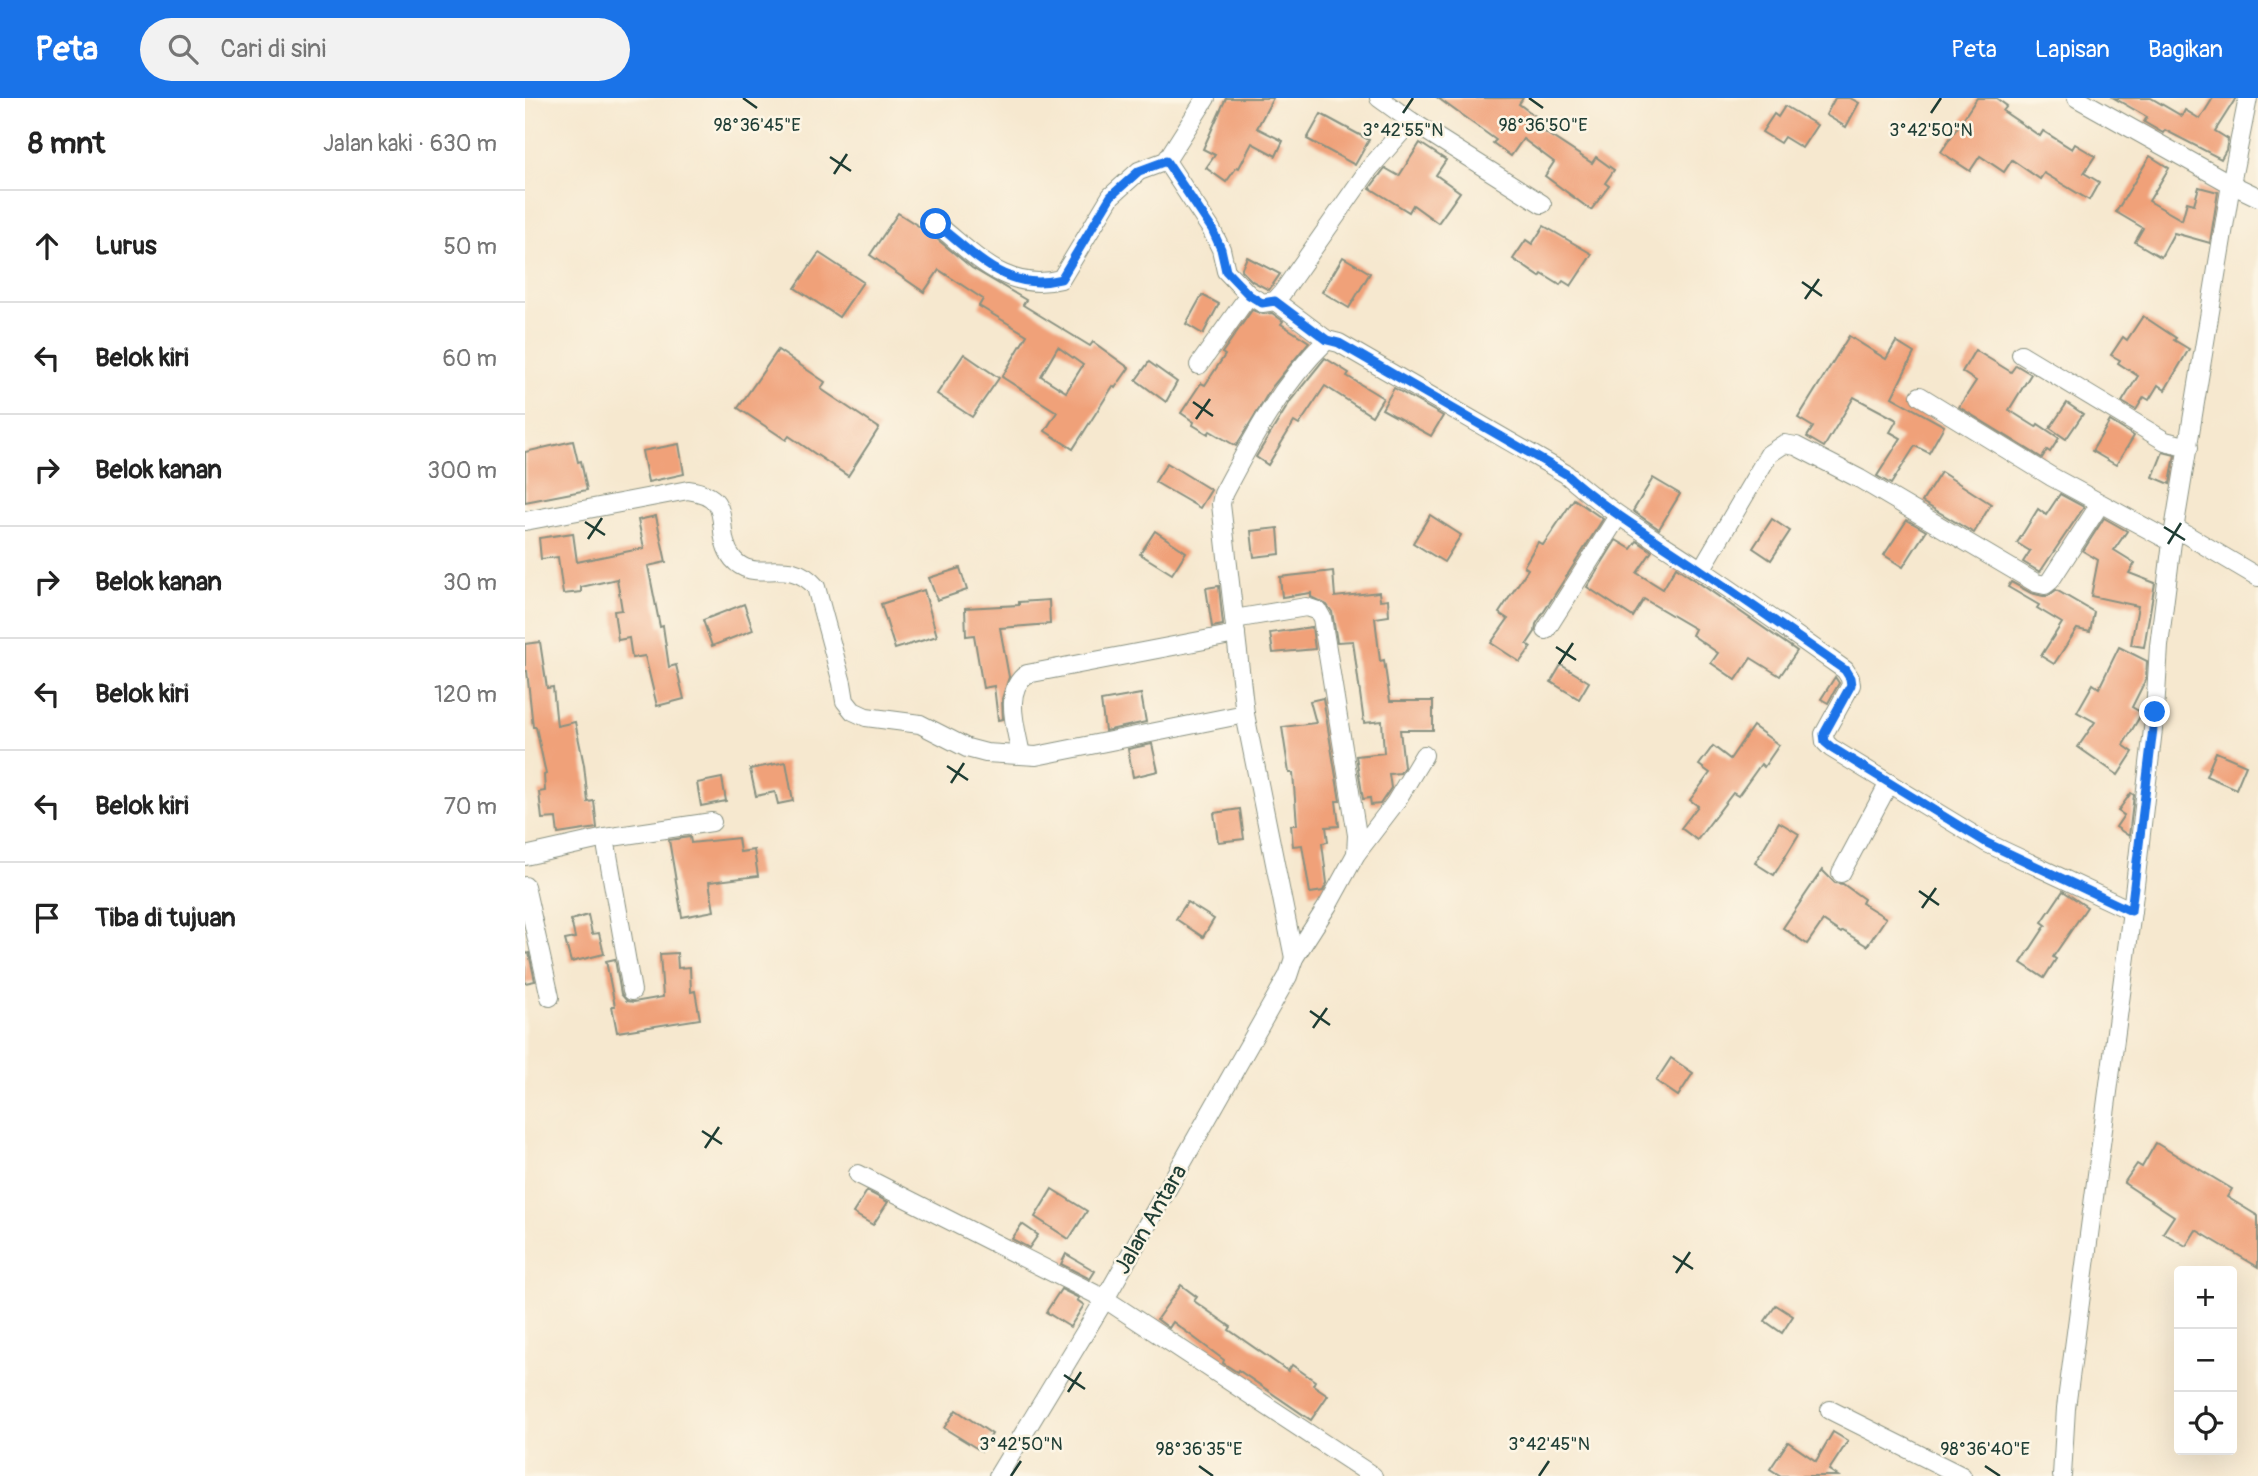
<!DOCTYPE html>
<html lang="id">
<meta charset="utf-8">
<style>
body{margin:0;font-family:Pangolin,sans-serif;background:#f2f2f2;color:#222}
.controls{position:absolute;right:21px;bottom:21px;display:grid;overflow:hidden;border-radius:7px;box-shadow:0 7px 28px #0002}
.controls button{width:63px;height:63px;display:grid;place-items:center;padding:0;border:0;border-bottom:2px solid #e0e0e0;background:#fff;color:#222;font:35px sans-serif}
.stop{position:absolute;width:21px;height:21px;margin:-16px;border:5px solid #1a73e8;border-radius:50%;background:#fff}
.stop.end{background:#1a73e8;border-color:#fff;box-shadow:0 2px 7px #0008}
.list{margin:0;padding:0;list-style:none}
h2{display:flex;justify-content:space-between;align-items:center;height:91px;margin:0;padding:0 28px;font-size:30px}
h2 small{font-size:23px;font-weight:400;color:#767676}
.list li{display:grid;grid-template-columns:46px 1fr auto;gap:21px;align-items:center;box-sizing:border-box;height:112px;padding:0 28px;border-top:2px solid #e0e0e0}
.list b{display:block;font-size:26px;white-space:nowrap}
.list em{font-size:23px;font-style:normal;color:#767676}
.icon{flex:none;width:38px;height:38px;fill:none;stroke:currentColor;stroke-width:2;stroke-linecap:round;stroke-linejoin:round}
.map{position:relative;flex:none;width:1733px;height:1378px;overflow:hidden}
header{display:flex;align-items:center;gap:42px;box-sizing:border-box;height:98px;padding:0 35px;background:#1a73e8;color:#fff}
header strong{font-size:33px}
nav{display:flex;gap:38px;margin-inline-start:auto;font-size:24px}
.search{width:490px;height:63px;background:#f2f2f2;display:flex;align-items:center;gap:18px;box-sizing:border-box;padding:0 24px;border-radius:38px;color:#767676;font-size:26px}
main{display:flex}
aside{flex:1;background:#fff}
.map>svg:first-child{display:block}
</style>
<header>
<strong>Peta</strong>
<div class="search"><svg class="icon" aria-label="search" viewBox="0 0 24 24"><circle cx="10" cy="10" r="6"/><path d="M15 15l6 6"/></svg>Cari di sini</div>
<nav><a>Peta</a><a>Lapisan</a><a>Bagikan</a></nav>
</header>
<main>
<aside>
<h2>8 mnt<small>Jalan kaki · 630 m</small></h2>
<ul class="list">
<li><svg class="icon" aria-label="ahead" viewBox="0 0 24 24"><path d="M12 20V5M6 11l6-6 6 6"/></svg><div><b>Lurus</b></div><em>50 m</em></li>
<li><svg class="icon" aria-label="left" viewBox="0 0 24 24"><path d="M17 20v-9H6M10 6l-5 5 5 5"/></svg><div><b>Belok kiri</b></div><em>60 m</em></li>
<li><svg class="icon" aria-label="right" viewBox="0 0 24 24"><path d="M7 20v-9h11M14 6l5 5-5 5"/></svg><div><b>Belok kanan</b></div><em>300 m</em></li>
<li><svg class="icon" aria-label="right" viewBox="0 0 24 24"><path d="M7 20v-9h11M14 6l5 5-5 5"/></svg><div><b>Belok kanan</b></div><em>30 m</em></li>
<li><svg class="icon" aria-label="left" viewBox="0 0 24 24"><path d="M17 20v-9H6M10 6l-5 5 5 5"/></svg><div><b>Belok kiri</b></div><em>120 m</em></li>
<li><svg class="icon" aria-label="left" viewBox="0 0 24 24"><path d="M17 20v-9H6M10 6l-5 5 5 5"/></svg><div><b>Belok kiri</b></div><em>70 m</em></li>
<li><svg class="icon" aria-label="arrive" viewBox="0 0 24 24"><path d="M6 21V4h12l-3 4 3 4H6"/></svg><div><b>Tiba di tujuan</b></div></li>
</ul>
</aside>
<div class="map">
<svg width="1733" height="1378" viewBox="0 0 1733 1378">
<rect width="100%" height="100%" fill="#fcf5e5"/>
<filter id="ink" filterUnits="userSpaceOnUse"><feTurbulence type="fractalNoise" baseFrequency=".0143" numOctaves="2"/><feDisplacementMap in="SourceGraphic" scale="14" xChannelSelector="R" yChannelSelector="G"/><feConvolveMatrix kernelMatrix="1 2 1 2 8 2 1 2 1" color-interpolation-filters="sRGB"/></filter>
<filter id="wash" filterUnits="userSpaceOnUse"><feTurbulence type="fractalNoise" baseFrequency=".00686" numOctaves="4" result="noise"/><feDisplacementMap in="SourceGraphic" scale="28" xChannelSelector="R" yChannelSelector="G"/><feGaussianBlur stdDeviation="1.57" result="paint"/><feColorMatrix in="noise" values="0 0 0 0 0 0 0 0 0 0 0 0 0 0 0 0 0 1.4 0 .05"/><feComposite in="paint" operator="in"/></filter>
<g filter="url(#wash)">
<rect width="100%" height="100%" fill="#f6e8cf"/>
<g id="blocks">
<!-- building -->
<g fill="#f0a179" fill-rule="evenodd">
<path d="M 701,0 L 748,0 L 732,30 L 758,43 L 751,58 L 727,45 L 714,70 L 712,69 L 701,84 L 681,70 L 690,57 L 678,51 Z"/>
<path d="M 913,0 L 998,0 L 994,6 L 1014,21 L 1009,27 L 1067,65 L 1071,59 L 1089,72 L 1080,85 L 1084,88 L 1066,112 L 1020,78 L 1029,64 L 998,41 L 986,58 L 968,45 L 971,42 Z"/>
<path d="M 1310,0 L 1325,0 L 1334,5 L 1321,29 L 1301,17 Z"/>
<path d="M 1452,0 L 1471,0 L 1482,8 L 1478,13 L 1515,38 L 1518,33 L 1547,51 L 1550,46 L 1570,58 L 1559,75 L 1574,84 L 1564,102 L 1519,75 L 1515,81 L 1487,62 L 1479,74 L 1455,58 L 1445,73 L 1416,54 Z"/>
<path d="M 1589,0 L 1626,0 L 1657,18 L 1660,12 L 1675,21 L 1688,0 L 1711,0 L 1690,33 L 1703,41 L 1701,52 L 1696,61 L 1640,32 L 1638,35 L 1619,24 L 1622,19 Z"/>
<path d="M 1260,8 L 1292,27 L 1277,50 L 1259,39 L 1255,45 L 1237,34 L 1249,16 L 1253,19 Z"/>
<path d="M 796,16 L 844,42 L 830,67 L 782,41 Z"/>
<path d="M 895,45 L 921,62 L 911,77 L 935,94 L 913,125 L 888,107 L 884,114 L 845,90 L 860,70 L 874,78 Z"/>
<path d="M 1625,58 L 1644,70 L 1624,103 L 1657,122 L 1662,104 L 1669,106 L 1674,89 L 1693,94 L 1685,145 L 1649,135 L 1636,159 L 1610,144 L 1618,130 L 1591,114 Z"/>
<path d="M 373,115 L 406,136 L 447,170 L 501,202 L 498,207 L 565,248 L 568,244 L 604,270 L 590,290 L 588,288 L 548,351 L 520,333 L 532,314 L 477,279 L 502,237 L 454,208 L 458,201 L 414,172 L 399,194 L 345,157 ZM 533,249 L 558,267 L 541,294 L 516,278 Z"/>
<path d="M 1019,128 L 1067,156 L 1046,188 L 1038,183 L 1035,187 L 1017,176 L 1015,179 L 988,161 L 1001,142 L 1007,146 Z"/>
<path d="M 294,155 L 338,184 L 314,219 L 270,190 Z"/>
<path d="M 722,159 L 755,176 L 744,192 L 727,183 L 716,172 Z"/>
<path d="M 818,159 L 845,175 L 824,210 L 797,194 Z"/>
<path d="M 677,197 L 694,206 L 678,236 L 661,226 Z"/>
<path d="M 727,212 L 738,216 L 747,215 L 758,223 L 756,226 L 784,244 L 747,289 L 711,348 L 685,333 L 683,336 L 668,327 L 669,324 L 656,315 L 676,285 L 680,287 L 700,257 L 697,255 Z"/>
<path d="M 1618,218 L 1651,240 L 1649,242 L 1664,251 L 1640,292 L 1633,287 L 1624,302 L 1619,299 L 1611,312 L 1597,304 L 1613,278 L 1593,265 L 1595,262 L 1586,257 L 1598,239 L 1602,242 Z"/>
<path d="M 1324,238 L 1361,261 L 1371,244 L 1389,255 L 1367,299 L 1419,328 L 1404,355 L 1390,348 L 1366,386 L 1352,378 L 1376,340 L 1365,334 L 1372,322 L 1329,299 L 1299,349 L 1282,339 L 1288,329 L 1273,320 Z"/>
<path d="M 253,252 L 300,284 L 296,291 L 354,330 L 323,378 L 264,338 L 261,342 L 213,310 Z"/>
<path d="M 1450,252 L 1486,274 L 1491,267 L 1506,276 L 1484,312 L 1511,329 L 1513,326 L 1534,340 L 1525,354 L 1522,352 L 1517,360 L 1434,309 L 1451,283 L 1437,274 Z"/>
<path d="M 439,256 L 474,280 L 447,319 L 412,296 Z"/>
<path d="M 800,260 L 824,275 L 822,278 L 858,300 L 847,318 L 800,288 L 774,327 L 769,324 L 743,367 L 731,359 L 766,302 Z"/>
<path d="M 624,264 L 652,284 L 641,304 L 611,282 Z"/>
<path d="M 869,290 L 918,318 L 906,338 L 857,311 Z"/>
<path d="M 1542,305 L 1558,316 L 1541,341 L 1525,330 Z"/>
<path d="M 1585,323 L 1609,338 L 1591,367 L 1567,353 Z"/>
<path d="M 48,343 L 53,364 L 56,363 L 62,392 L 0,404 L 0,354 Z"/>
<path d="M 154,346 L 159,376 L 123,384 L 117,353 Z"/>
<path d="M 1638,354 L 1650,357 L 1645,386 L 1628,379 Z"/>
<path d="M 642,365 L 686,392 L 675,410 L 630,384 Z"/>
<path d="M 1416,374 L 1466,406 L 1449,435 L 1397,404 Z"/>
<path d="M 1128,380 L 1155,396 L 1134,431 L 1108,413 Z"/>
<path d="M 1535,396 L 1559,409 L 1515,474 L 1498,464 L 1505,453 L 1492,445 L 1513,411 L 1521,417 Z"/>
<path d="M 1049,401 L 1078,421 L 1011,526 L 1010,534 L 1002,546 L 1006,549 L 995,564 L 966,545 L 983,521 L 974,515 L 1003,471 L 999,468 L 1013,444 L 1018,447 Z"/>
<path d="M 905,417 L 936,437 L 919,464 L 888,445 Z"/>
<path d="M 131,418 L 141,464 L 123,468 L 135,529 L 138,528 L 144,569 L 151,567 L 159,601 L 132,608 L 120,558 L 107,560 L 104,540 L 93,542 L 89,513 L 97,512 L 92,481 L 56,489 L 56,494 L 38,496 L 33,459 L 16,461 L 14,440 L 48,435 L 52,464 L 119,450 L 113,422 Z"/>
<path d="M 1579,420 L 1602,433 L 1589,452 L 1610,465 L 1604,475 L 1630,485 L 1619,549 L 1606,547 L 1613,508 L 1566,498 L 1573,462 L 1558,453 Z"/>
<path d="M 1247,421 L 1265,433 L 1246,462 L 1228,450 Z"/>
<path d="M 1382,422 L 1401,433 L 1378,469 L 1359,457 Z"/>
<path d="M 753,430 L 755,456 L 729,459 L 726,433 Z"/>
<path d="M 630,433 L 661,454 L 647,476 L 615,456 Z"/>
<path d="M 1091,442 L 1106,451 L 1112,443 L 1127,453 L 1112,475 L 1138,491 L 1151,469 L 1272,553 L 1255,578 L 1226,560 L 1211,582 L 1186,565 L 1193,555 L 1167,537 L 1170,531 L 1119,501 L 1108,519 L 1062,489 Z"/>
<path d="M 435,470 L 442,492 L 412,502 L 404,480 Z"/>
<path d="M 808,473 L 810,499 L 854,494 L 855,502 L 863,501 L 864,518 L 850,520 L 855,563 L 859,562 L 865,603 L 908,603 L 908,632 L 875,632 L 879,669 L 875,675 L 864,676 L 866,690 L 855,706 L 846,707 L 845,700 L 838,701 L 831,658 L 859,655 L 857,623 L 839,625 L 828,543 L 812,544 L 807,514 L 802,507 L 786,499 L 786,495 L 757,499 L 755,479 Z"/>
<path d="M 1486,484 L 1506,495 L 1518,498 L 1523,498 L 1531,492 L 1569,514 L 1565,534 L 1552,531 L 1529,566 L 1516,558 L 1537,525 L 1512,510 L 1514,507 L 1483,489 Z"/>
<path d="M 694,488 L 698,527 L 687,529 L 681,490 Z"/>
<path d="M 399,492 L 412,538 L 370,551 L 356,506 Z"/>
<path d="M 524,502 L 525,526 L 475,530 L 484,579 L 477,601 L 478,621 L 473,622 L 469,588 L 458,590 L 449,537 L 441,538 L 440,510 L 494,507 L 494,504 Z"/>
<path d="M 219,506 L 228,532 L 187,548 L 178,522 Z"/>
<path d="M 787,529 L 790,551 L 748,555 L 745,535 Z"/>
<path d="M 15,544 L 22,590 L 28,589 L 32,628 L 50,624 L 59,667 L 63,704 L 69,703 L 72,730 L 33,736 L 31,720 L 17,721 L 14,694 L 20,693 L 19,677 L 21,676 L 11,629 L 8,629 L 2,573 L 0,573 L 0,546 Z"/>
<path d="M 1594,549 L 1622,563 L 1621,581 L 1607,609 L 1617,615 L 1598,647 L 1608,654 L 1593,677 L 1553,649 L 1570,624 L 1552,614 L 1568,586 L 1574,590 Z"/>
<path d="M 1036,567 L 1064,584 L 1054,601 L 1026,584 Z"/>
<path d="M 1310,579 L 1314,585 L 1303,605 L 1296,601 Z"/>
<path d="M 616,596 L 621,624 L 580,633 L 576,603 Z"/>
<path d="M 798,600 L 815,703 L 811,703 L 814,728 L 801,729 L 803,744 L 797,745 L 802,785 L 798,793 L 785,795 L 777,747 L 768,748 L 766,727 L 772,727 L 768,675 L 764,675 L 757,629 L 791,625 L 785,603 Z"/>
<path d="M 1228,628 L 1254,647 L 1239,669 L 1236,666 L 1213,698 L 1208,695 L 1172,742 L 1156,730 L 1173,708 L 1165,702 L 1185,675 L 1174,667 L 1188,648 L 1205,661 Z"/>
<path d="M 627,646 L 633,673 L 608,679 L 603,651 Z"/>
<path d="M 1691,654 L 1721,667 L 1711,691 L 1681,678 Z"/>
<path d="M 261,664 L 268,703 L 253,706 L 250,694 L 231,698 L 225,671 Z"/>
<path d="M 197,680 L 201,703 L 176,708 L 172,685 Z"/>
<path d="M 1606,695 L 1609,697 L 1604,738 L 1591,729 L 1599,717 L 1593,713 Z"/>
<path d="M 715,711 L 719,741 L 693,744 L 689,715 Z"/>
<path d="M 1254,724 L 1274,736 L 1249,777 L 1230,765 Z"/>
<path d="M 165,739 L 166,745 L 213,740 L 215,754 L 229,752 L 233,778 L 184,784 L 189,813 L 157,819 L 144,742 Z"/>
<path d="M 1297,772 L 1310,785 L 1318,786 L 1339,801 L 1337,805 L 1361,820 L 1342,848 L 1318,833 L 1316,835 L 1298,823 L 1282,846 L 1258,830 Z"/>
<path d="M 1538,793 L 1562,809 L 1528,859 L 1531,861 L 1519,880 L 1496,865 L 1521,827 L 1517,824 Z"/>
<path d="M 662,804 L 689,821 L 678,839 L 651,821 Z"/>
<path d="M 63,817 L 67,836 L 74,835 L 79,856 L 46,864 L 40,842 L 50,840 L 46,822 Z"/>
<path d="M 4,855 L 10,883 L 0,885 L 0,856 Z"/>
<path d="M 152,855 L 153,870 L 165,869 L 166,894 L 170,893 L 175,921 L 92,934 L 87,908 L 90,908 L 81,863 L 90,861 L 96,896 L 102,903 L 109,904 L 138,899 L 135,856 Z"/>
<path d="M 1146,960 L 1168,975 L 1153,998 L 1131,983 Z"/>
<path d="M 1631,1045 L 1707,1091 L 1702,1099 L 1733,1118 L 1733,1169 L 1671,1132 L 1661,1148 L 1638,1135 L 1649,1118 L 1599,1085 L 1612,1066 L 1617,1069 Z"/>
<path d="M 527,1091 L 562,1113 L 544,1141 L 510,1119 Z"/>
<path d="M 342,1093 L 363,1104 L 348,1127 L 328,1115 Z"/>
<path d="M 497,1126 L 513,1137 L 504,1150 L 487,1141 Z"/>
<path d="M 541,1156 L 570,1173 L 565,1181 L 536,1166 Z"/>
<path d="M 656,1187 L 672,1199 L 669,1203 L 706,1229 L 704,1232 L 763,1273 L 767,1267 L 790,1283 L 788,1287 L 803,1297 L 786,1322 L 713,1272 L 712,1274 L 698,1265 L 699,1262 L 648,1224 L 644,1230 L 632,1221 Z"/>
<path d="M 536,1191 L 554,1200 L 552,1202 L 559,1207 L 545,1229 L 521,1214 Z"/>
<path d="M 1251,1207 L 1268,1218 L 1257,1235 L 1240,1223 Z"/>
<path d="M 431,1312 L 467,1336 L 456,1353 L 419,1330 Z"/>
<path d="M 1308,1334 L 1323,1343 L 1304,1372 L 1313,1378 L 1256,1378 L 1245,1371 L 1263,1344 L 1291,1363 Z"/>
</g>
</g>
</g>
<g filter="url(#ink)">
<use href="#blocks" fill-opacity="0" stroke="#8a9282" stroke-width="2"/>
<g fill="none" stroke-linecap="round" stroke-linejoin="round">
<defs>
<g id="minor">
<path d="M 854,0 L 886,23"/>
<path d="M 1552,0 L 1706,86 L 1733,99"/>
<path d="M 641,63 L 686,131 L 696,151 L 701,173 L 724,197 L 737,205 L 750,203 L 757,195 L 844,71 L 886,23 L 1017,106"/>
<path d="M 411,126 C 451,157 481,195 536,181 L 586,98 L 614,73 L 641,63 L 681,0"/>
<path d="M 750,203 L 802,242"/>
<path d="M 1496,256 L 1640,343 L 1664,349"/>
<path d="M 674,267 L 724,197"/>
<path d="M 1395,298 L 1527,379 L 1647,444"/>
<path d="M 0,423 L 163,392 C 214,399 186,433 208,461 C 230,487 263,456 291,489 L 317,585 L 320,603 L 328,613 L 341,619 L 395,626 L 442,650 L 461,655 L 511,658 L 720,616 L 696,406 L 698,396 C 727,341 756,286 802,242 L 814,245 L 1041,376 C 1082,413 1129,440 1175,471 C 1224,504 1272,538 1320,572 L 1325,580 L 1326,587 L 1299,636 L 1300,644 L 1306,650 L 1462,745 L 1607,813"/>
<path d="M 1650,430 L 1733,479"/>
<path d="M 1176,472 L 1244,356 L 1259,346 L 1271,348 L 1335,381 L 1511,485 L 1520,487 L 1525,483 L 1575,406"/>
<path d="M 709,521 L 781,509 L 793,513 L 797,520 L 832,737 L 831,756"/>
<path d="M 1021,532 L 1093,418"/>
<path d="M 720,616 L 769,860"/>
<path d="M 496,657 C 492,633 477,592 502,576 L 711,536"/>
<path d="M 80,740 L 107,893"/>
<path d="M 0,758 L 80,740 L 187,724"/>
<path d="M 1316,775 L 1364,685"/>
<path d="M 0,788 L 25,899"/>
<path d="M 333,1076 L 580,1201 L 848,1378"/>
<path d="M 1305,1312 L 1437,1378"/>
<path d="M 473,1378 L 580,1201 L 763,878 L 769,860 L 803,807 L 831,756 L 870,705 L 899,657"/>
<path d="M 1537,1378 L 1541,1310 L 1607,813 L 1630,614 L 1634,548 L 1647,444 L 1706,86 L 1723,0"/>
</g>
</defs>
<!-- minor casing -->
<use href="#minor" stroke="#8a9282" stroke-width="20"/>
<!-- minor -->
<use href="#minor" stroke="#fff" stroke-width="18"/>
</g>
</g>
<g fill="none" stroke-linecap="round" stroke-linejoin="round" filter="url(#ink)">
<!-- route -->
<path stroke="#1a73e8" stroke-width="9" d="M 411,126 C 451,157 481,195 536,181 L 586,98 L 614,73 L 641,63 L 687,131 L 696,151 L 701,173 L 724,197 L 737,205 L 750,203 L 802,242 L 814,245 L 1041,376 C 1083,414 1131,441 1177,473 C 1225,505 1272,539 1320,572 L 1325,580 L 1326,587 L 1299,636 L 1300,644 L 1306,649 L 1462,745 L 1606,813 L 1630,614"/>
</g>
<!-- ticks -->
<path fill="none" stroke="#1f3d34" stroke-width="2.5" d="M 218,0 L 232,10M 1004,0 L 1018,10M 878,15 L 888,0M 1406,15 L 1416,0M 305,59 L 326,73M 309,76 L 322,56M 1277,184 L 1297,198M 1280,201 L 1294,181M 668,304 L 688,318M 671,321 L 685,301M 60,424 L 80,437M 1639,429 L 1660,442M 63,441 L 77,420M 1643,446 L 1656,425M 1031,549 L 1051,562M 1034,566 L 1048,545M 422,668 L 443,682M 426,685 L 439,665M 1394,793 L 1414,807M 1397,810 L 1411,790M 785,913 L 805,927M 788,930 L 802,910M 177,1033 L 197,1046M 180,1050 L 194,1029M 1148,1158 L 1168,1171M 1151,1175 L 1165,1154M 539,1277 L 560,1291M 543,1294 L 556,1274M 674,1368 L 688,1378M 1460,1368 L 1475,1378M 486,1378 L 496,1363M 1014,1378 L 1024,1363"/>
<g text-anchor="middle" stroke-width="5" stroke-linejoin="round" paint-order="stroke">
<!-- street labels -->
<g font-size="23" fill="#1f3d34" stroke="#fcf5e5">
<text transform="translate(625 1121) rotate(-60)" y="8">Jalan Antara</text>
</g>
</g>
<g font-size="18" text-anchor="middle" fill="#1f3d34" stroke="#fcf5e5" stroke-width="5" stroke-linejoin="round" paint-order="stroke">
<text x="232" y="33">98°36'45"E</text>
<text x="1018" y="33">98°36'50"E</text>
<text x="1406" y="38">3°42'50"N</text>
<text x="878" y="38">3°42'55"N</text>
<text x="496" y="1352">3°42'50"N</text>
<text x="1024" y="1352">3°42'45"N</text>
<text x="674" y="1357">98°36'35"E</text>
<text x="1460" y="1357">98°36'40"E</text>
</g>
</svg>
<div class="controls">
<button>+</button>
<button>−</button>
<button><svg class="icon" aria-label="locate" viewBox="0 0 24 24"><circle cx="12" cy="12" r="6"/><path d="M12 2v4M12 18v4M2 12h4M18 12h4"/></svg></button>
</div>
<div class="stop" style="left:411px;top:126px"></div>
<div class="stop end" style="left:1630px;top:614px"></div>
</div>
</main>
